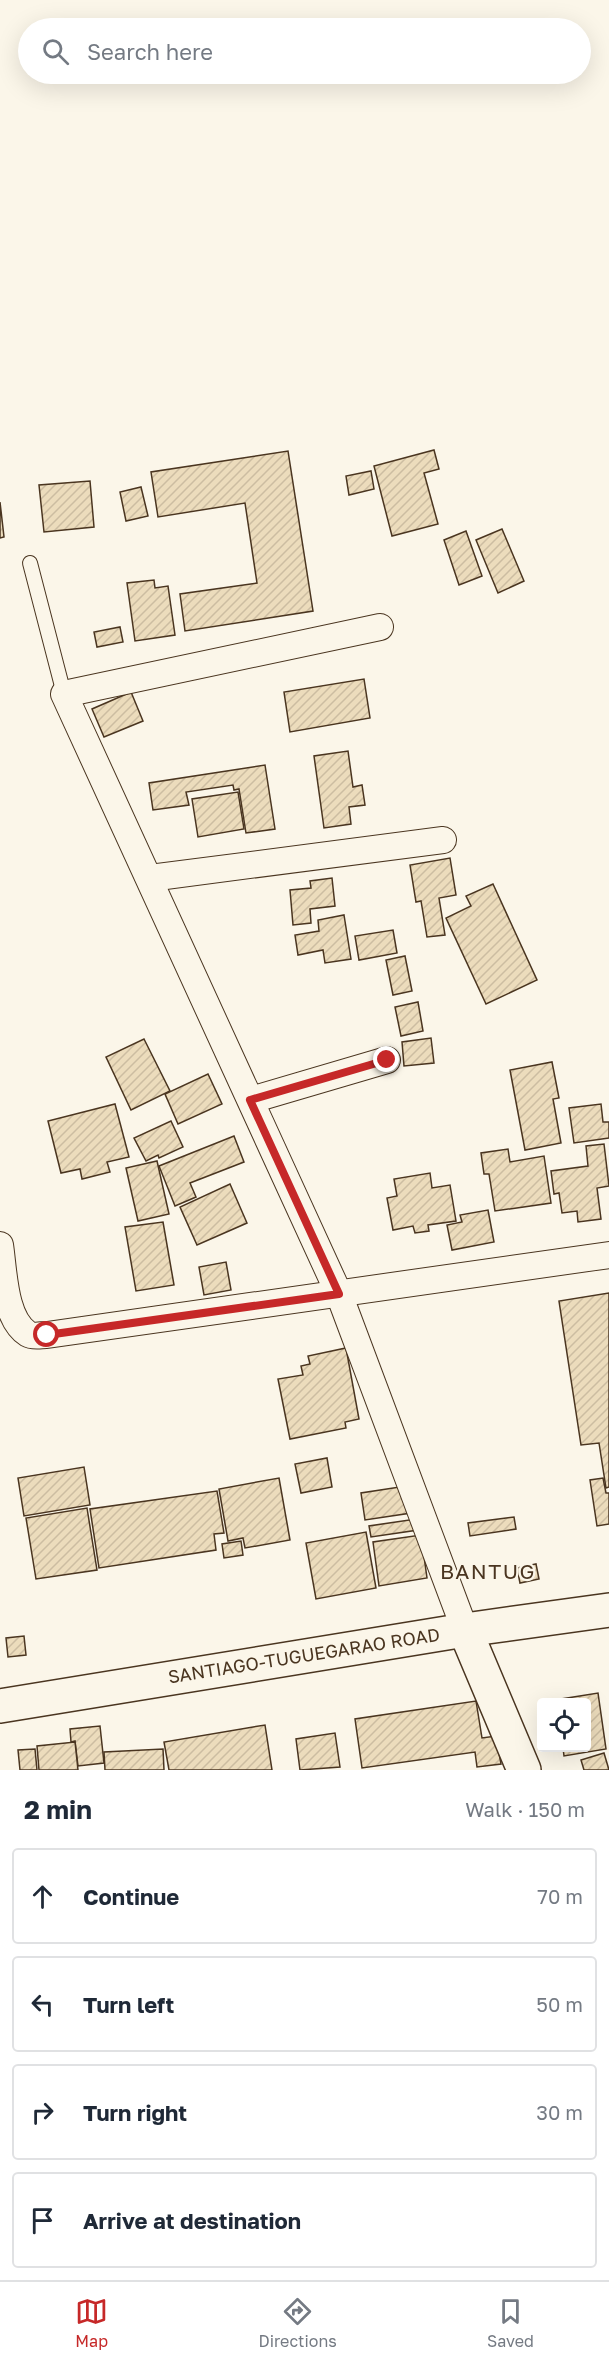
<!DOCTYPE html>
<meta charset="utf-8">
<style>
body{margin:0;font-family:"Golos Text",sans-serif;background:#f6f6f7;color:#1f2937}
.controls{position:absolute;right:18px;bottom:18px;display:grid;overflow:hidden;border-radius:6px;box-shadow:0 6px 24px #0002}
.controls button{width:54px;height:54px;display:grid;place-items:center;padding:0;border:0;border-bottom:2px solid #e0e1e3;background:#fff;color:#1f2937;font:30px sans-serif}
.stop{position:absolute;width:18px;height:18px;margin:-14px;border:4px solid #c62828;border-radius:50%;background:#fff}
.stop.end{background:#c62828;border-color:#fff;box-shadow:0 2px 6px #0008}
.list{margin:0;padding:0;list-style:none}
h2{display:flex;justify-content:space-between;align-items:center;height:78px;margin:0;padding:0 24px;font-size:26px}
h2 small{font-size:20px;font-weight:400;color:#747a83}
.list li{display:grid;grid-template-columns:39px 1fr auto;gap:18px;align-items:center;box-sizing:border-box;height:96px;margin:0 12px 12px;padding:0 12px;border:2px solid #e0e1e3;border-radius:6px}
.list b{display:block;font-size:22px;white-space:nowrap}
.list em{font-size:20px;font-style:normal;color:#747a83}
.icon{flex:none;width:33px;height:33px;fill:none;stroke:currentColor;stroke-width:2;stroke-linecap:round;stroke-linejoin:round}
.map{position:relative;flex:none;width:609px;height:1770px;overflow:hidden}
.search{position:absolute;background:#fff;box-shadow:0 6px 24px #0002;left:18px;right:18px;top:18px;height:66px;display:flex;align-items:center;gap:15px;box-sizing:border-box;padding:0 21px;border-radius:33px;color:#747a83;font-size:22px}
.sheet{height:510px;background:#fff}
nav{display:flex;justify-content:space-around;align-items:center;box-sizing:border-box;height:84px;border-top:2px solid #e0e1e3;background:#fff;font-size:16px;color:#747a83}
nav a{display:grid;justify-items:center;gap:3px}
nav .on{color:#c62828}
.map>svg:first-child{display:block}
</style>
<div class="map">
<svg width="609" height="1770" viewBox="0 0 609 1770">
<defs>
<pattern id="building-hatch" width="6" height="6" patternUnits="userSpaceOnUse" patternTransform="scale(1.5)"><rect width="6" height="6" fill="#ecdcbc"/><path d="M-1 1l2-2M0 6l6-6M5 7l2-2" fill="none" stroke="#ccbda1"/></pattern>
</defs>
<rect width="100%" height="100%" fill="#fbf6e9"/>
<!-- building -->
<g fill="url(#building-hatch)" stroke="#4a3520" stroke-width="1.5">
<path d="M 434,450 L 439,469 L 424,473 L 438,524 L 392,536 L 374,466 Z"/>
<path d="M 288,451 L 313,611 L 185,631 L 180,594 L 257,583 L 245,503 L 158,517 L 151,472 Z"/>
<path d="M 371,471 L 374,489 L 349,495 L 346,476 Z"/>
<path d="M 90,481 L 94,527 L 44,532 L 39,485 Z"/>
<path d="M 141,487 L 148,516 L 126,521 L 120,492 Z"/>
<path d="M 0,502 L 4,537 L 0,538 Z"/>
<path d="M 502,529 L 524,581 L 498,593 L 476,540 Z"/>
<path d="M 466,531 L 482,576 L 459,585 L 444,540 Z"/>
<path d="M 154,580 L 155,588 L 168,586 L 175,635 L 135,641 L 127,583 Z"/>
<path d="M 120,627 L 123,642 L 97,647 L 94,632 Z"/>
<path d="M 364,679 L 370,718 L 290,732 L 284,692 Z"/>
<path d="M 131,692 L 143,721 L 104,737 L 92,709 Z"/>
<path d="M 348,751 L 353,787 L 362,785 L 365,805 L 349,807 L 351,824 L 324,828 L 314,756 Z"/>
<path d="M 265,765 L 275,829 L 246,833 L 239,789 L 234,790 L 233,785 L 186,792 L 189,805 L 153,810 L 149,783 Z"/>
<path d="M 238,792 L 244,829 L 198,837 L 192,799 Z"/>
<path d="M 450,858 L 456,895 L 439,898 L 445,935 L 427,937 L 421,901 L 416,902 L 410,865 Z"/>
<path d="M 332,878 L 335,906 L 310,909 L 311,923 L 293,925 L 290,890 L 311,888 L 310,881 Z"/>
<path d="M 493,884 L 537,980 L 486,1004 L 446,918 L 471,906 L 466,896 Z"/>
<path d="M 344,915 L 351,959 L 325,963 L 323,950 L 298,955 L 295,935 L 319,931 L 318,920 Z"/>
<path d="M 393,930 L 397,953 L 359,960 L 355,936 Z"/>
<path d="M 405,956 L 412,991 L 393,995 L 386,960 Z"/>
<path d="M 418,1002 L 423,1031 L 401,1036 L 395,1007 Z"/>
<path d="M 431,1038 L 434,1063 L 404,1066 L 402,1042 Z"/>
<path d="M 144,1039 L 170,1091 L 131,1110 L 106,1057 Z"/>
<path d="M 552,1062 L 559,1098 L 553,1099 L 561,1143 L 525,1150 L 510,1070 Z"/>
<path d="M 208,1074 L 222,1104 L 178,1124 L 165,1094 Z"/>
<path d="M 115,1104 L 129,1157 L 107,1162 L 110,1172 L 82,1179 L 80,1169 L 61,1173 L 48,1121 Z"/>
<path d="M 601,1104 L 603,1122 L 609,1122 L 609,1138 L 574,1143 L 569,1108 Z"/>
<path d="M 171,1121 L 183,1147 L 159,1158 L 158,1155 L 146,1161 L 134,1138 Z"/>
<path d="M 234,1136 L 244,1162 L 190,1183 L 196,1197 L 175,1206 L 159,1166 Z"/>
<path d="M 604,1144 L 609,1186 L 597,1188 L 601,1219 L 578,1222 L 577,1211 L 562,1213 L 559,1193 L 554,1194 L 551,1171 L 588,1166 L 586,1146 Z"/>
<path d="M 508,1149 L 510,1162 L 544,1156 L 551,1203 L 495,1211 L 489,1174 L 484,1174 L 481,1153 Z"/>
<path d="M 157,1161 L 169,1214 L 138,1221 L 126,1168 Z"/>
<path d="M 430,1173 L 432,1188 L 450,1185 L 456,1221 L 428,1225 L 429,1231 L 415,1233 L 413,1226 L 393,1230 L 387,1198 L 397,1196 L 394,1179 Z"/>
<path d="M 230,1184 L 247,1223 L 197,1245 L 180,1207 Z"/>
<path d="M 488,1210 L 494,1242 L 452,1250 L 447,1225 L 462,1222 L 460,1215 Z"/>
<path d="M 163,1222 L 174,1285 L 136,1291 L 125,1227 Z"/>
<path d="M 226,1262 L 231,1290 L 204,1295 L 199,1267 Z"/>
<path d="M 609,1293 L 609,1487 L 606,1488 L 599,1443 L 581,1445 L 559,1301 Z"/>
<path d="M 346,1348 L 359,1419 L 345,1422 L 346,1428 L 290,1439 L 278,1379 L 303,1375 L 301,1366 L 310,1364 L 308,1356 Z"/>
<path d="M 327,1458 L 332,1487 L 301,1493 L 295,1464 Z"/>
<path d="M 84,1467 L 90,1505 L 24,1516 L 18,1478 Z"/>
<path d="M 279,1478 L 290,1540 L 245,1548 L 243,1538 L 228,1541 L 219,1489 Z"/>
<path d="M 603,1478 L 606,1493 L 609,1493 L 609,1524 L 597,1526 L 590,1480 Z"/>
<path d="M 406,1486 L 411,1513 L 365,1520 L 361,1493 Z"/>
<path d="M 217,1491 L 224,1533 L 214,1534 L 216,1550 L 99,1568 L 90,1509 Z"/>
<path d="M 87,1508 L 97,1570 L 36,1579 L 26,1518 Z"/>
<path d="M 514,1517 L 516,1529 L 470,1536 L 468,1523 Z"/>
<path d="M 416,1519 L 418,1530 L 371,1537 L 369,1526 Z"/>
<path d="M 366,1532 L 376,1588 L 316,1599 L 306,1543 Z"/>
<path d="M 421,1535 L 427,1578 L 379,1586 L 373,1542 Z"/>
<path d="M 241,1541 L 243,1555 L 224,1558 L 222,1544 Z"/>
<path d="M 536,1564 L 539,1579 L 520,1583 L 517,1568 Z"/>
<path d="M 24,1636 L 26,1655 L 8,1657 L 6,1638 Z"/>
<path d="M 598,1693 L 606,1749 L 564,1756 L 563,1748 L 586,1748 L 586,1702 L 555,1702 L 555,1700 Z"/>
<path d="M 476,1701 L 482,1738 L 496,1736 L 501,1764 L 477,1767 L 475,1752 L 362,1768 L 355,1719 Z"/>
<path d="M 265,1725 L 272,1770 L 169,1770 L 164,1742 Z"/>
<path d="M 100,1726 L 104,1763 L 78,1766 L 75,1741 L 71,1742 L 70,1729 Z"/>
<path d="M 335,1733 L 340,1767 L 300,1770 L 296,1739 Z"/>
<path d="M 75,1742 L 78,1770 L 39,1770 L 37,1746 Z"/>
<path d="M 35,1749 L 37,1770 L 20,1770 L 18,1750 Z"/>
<path d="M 163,1749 L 164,1770 L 105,1770 L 104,1752 Z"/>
<path d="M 604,1753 L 609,1770 L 584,1770 L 581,1760 Z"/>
</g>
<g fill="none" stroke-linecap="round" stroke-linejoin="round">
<defs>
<path id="lane" d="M 30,563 L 64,694"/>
<g id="street">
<path d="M 380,627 L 64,694 L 339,1294 L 465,1630"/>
<path d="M 150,878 L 443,840"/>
<path d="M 251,1100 L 387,1060"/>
<path d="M 0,1245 C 4,1271 4,1319 28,1334 C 33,1337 41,1335 47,1335 L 609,1255"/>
</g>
<path id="secondary" d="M 465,1630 L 524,1770"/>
<path id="highway" d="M 0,1706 L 465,1630 L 609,1610"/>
</defs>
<!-- lane casing -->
<use href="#lane" stroke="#4a3520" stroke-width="16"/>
<!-- street casing -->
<use href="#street" stroke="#4a3520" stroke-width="28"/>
<!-- secondary casing -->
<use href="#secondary" stroke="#4a3520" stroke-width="36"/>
<!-- highway casing -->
<use href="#highway" stroke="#4a3520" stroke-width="36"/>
<!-- lane -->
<use href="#lane" stroke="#fbf6e9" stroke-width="14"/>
<!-- street -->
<use href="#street" stroke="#fbf6e9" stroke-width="26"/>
<!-- secondary -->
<use href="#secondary" stroke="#fbf6e9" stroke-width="33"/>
<!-- highway -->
<use href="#highway" stroke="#fbf6e9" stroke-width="33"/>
</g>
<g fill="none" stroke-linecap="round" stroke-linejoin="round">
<!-- route -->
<path stroke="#c62828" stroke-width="8" d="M 47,1335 L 339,1294 L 250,1100 L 387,1060"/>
</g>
<g text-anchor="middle" stroke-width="4.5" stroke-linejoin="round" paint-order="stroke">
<!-- street labels -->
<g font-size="18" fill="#4a3520" stroke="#fbf6e9">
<text transform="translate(304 1656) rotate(-9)" y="6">SANTIAGO-TUGUEGARAO ROAD</text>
</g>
<!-- quarter labels -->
<g font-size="21" letter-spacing="1.5" fill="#4a3520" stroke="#fbf6e9">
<text x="488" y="1579">BANTUG</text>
</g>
</g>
</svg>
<div class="controls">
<button><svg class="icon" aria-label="locate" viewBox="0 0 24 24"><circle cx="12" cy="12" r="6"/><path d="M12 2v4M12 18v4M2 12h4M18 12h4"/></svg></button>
</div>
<div class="stop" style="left:47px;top:1335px"></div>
<div class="stop end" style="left:387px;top:1060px"></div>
<div class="search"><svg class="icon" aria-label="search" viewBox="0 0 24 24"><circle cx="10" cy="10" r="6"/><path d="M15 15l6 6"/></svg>Search here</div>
</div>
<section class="sheet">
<h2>2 min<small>Walk · 150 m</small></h2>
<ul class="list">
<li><svg class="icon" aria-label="ahead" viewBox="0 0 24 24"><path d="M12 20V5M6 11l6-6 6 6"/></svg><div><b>Continue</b></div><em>70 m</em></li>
<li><svg class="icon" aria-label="left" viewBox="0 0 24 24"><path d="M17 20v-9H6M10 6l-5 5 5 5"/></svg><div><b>Turn left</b></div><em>50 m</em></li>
<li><svg class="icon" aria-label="right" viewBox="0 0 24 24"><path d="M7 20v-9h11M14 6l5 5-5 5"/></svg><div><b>Turn right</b></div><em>30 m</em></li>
<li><svg class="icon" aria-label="arrive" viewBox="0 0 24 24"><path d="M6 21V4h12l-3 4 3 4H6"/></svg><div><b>Arrive at destination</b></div></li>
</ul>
</section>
<nav>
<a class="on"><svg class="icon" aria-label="map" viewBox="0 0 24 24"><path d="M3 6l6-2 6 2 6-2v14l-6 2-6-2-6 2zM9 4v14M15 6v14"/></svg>Map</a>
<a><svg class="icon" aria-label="directions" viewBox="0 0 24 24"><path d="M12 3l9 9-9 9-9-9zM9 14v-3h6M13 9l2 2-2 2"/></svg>Directions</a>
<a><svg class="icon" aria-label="saved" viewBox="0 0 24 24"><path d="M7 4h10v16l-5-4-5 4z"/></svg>Saved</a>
</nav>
